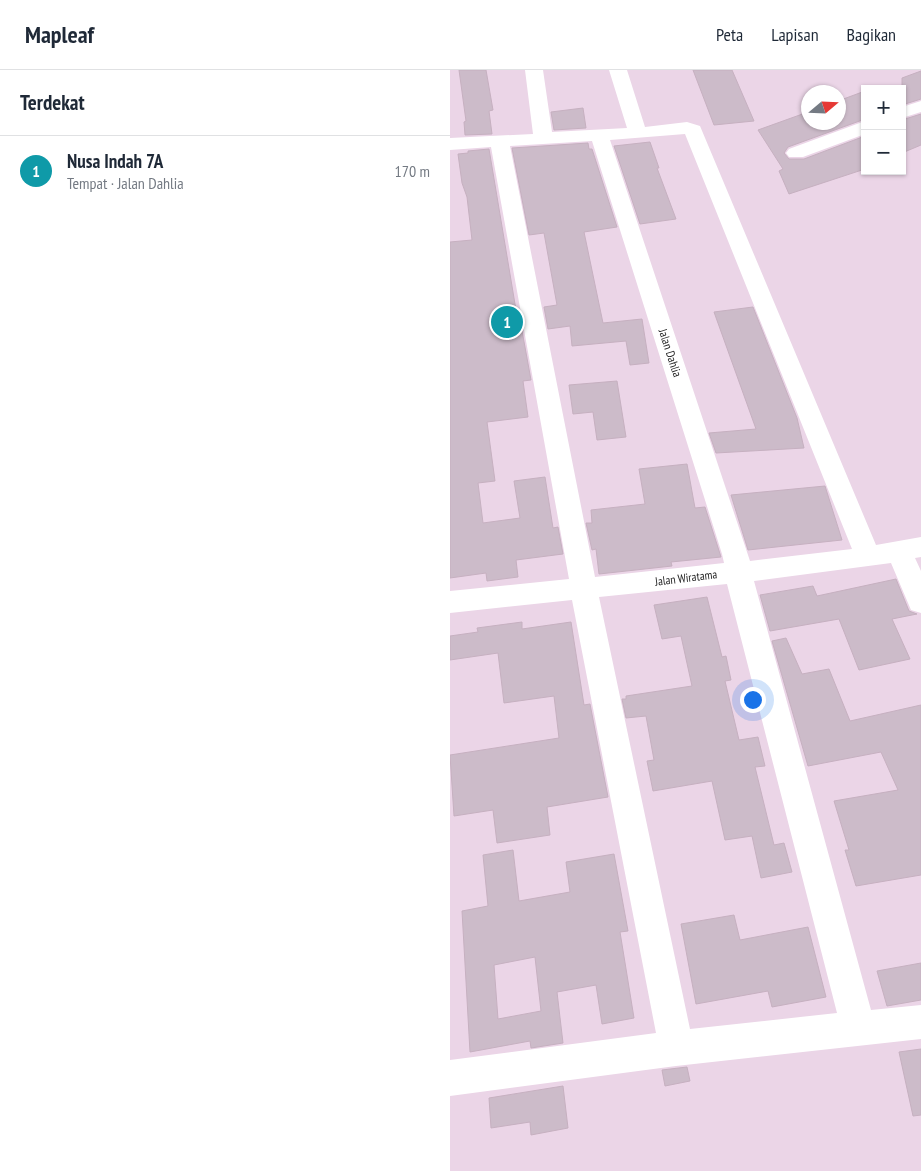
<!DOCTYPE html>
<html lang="id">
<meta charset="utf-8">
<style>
body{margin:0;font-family:"PT Sans Narrow",sans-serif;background:#f6f6f7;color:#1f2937}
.controls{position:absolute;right:15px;top:15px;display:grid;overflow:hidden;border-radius:0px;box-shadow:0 1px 4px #0004}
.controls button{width:45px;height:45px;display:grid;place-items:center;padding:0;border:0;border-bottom:1px solid #e0e1e3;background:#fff;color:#1f2937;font:25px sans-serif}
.compass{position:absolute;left:351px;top:15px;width:45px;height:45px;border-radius:50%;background:#fff;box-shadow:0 1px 4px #0004;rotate:71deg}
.you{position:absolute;left:302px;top:629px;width:18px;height:18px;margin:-12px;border:4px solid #fff;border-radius:50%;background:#1a73e8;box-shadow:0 0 0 8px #1a73e833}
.badge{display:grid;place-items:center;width:32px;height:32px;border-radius:50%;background:#ea580c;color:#fff;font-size:16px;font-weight:700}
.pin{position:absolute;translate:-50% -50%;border:2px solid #fff;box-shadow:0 1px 5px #0006}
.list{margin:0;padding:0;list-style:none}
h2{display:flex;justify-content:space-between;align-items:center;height:65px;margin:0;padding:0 20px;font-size:21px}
h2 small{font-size:16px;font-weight:400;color:#747a83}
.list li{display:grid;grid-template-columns:32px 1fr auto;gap:15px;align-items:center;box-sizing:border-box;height:70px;padding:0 20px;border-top:1px solid #e0e1e3}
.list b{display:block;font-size:19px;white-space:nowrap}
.list p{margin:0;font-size:16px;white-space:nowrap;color:#747a83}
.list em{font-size:16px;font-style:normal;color:#747a83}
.map{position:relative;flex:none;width:471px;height:1101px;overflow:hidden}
header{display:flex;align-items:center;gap:30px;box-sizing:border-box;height:70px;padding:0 25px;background:#fff;border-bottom:1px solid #e0e1e3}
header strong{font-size:24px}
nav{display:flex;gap:28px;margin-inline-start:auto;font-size:18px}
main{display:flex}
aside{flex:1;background:#fff}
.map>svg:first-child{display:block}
</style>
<header>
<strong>Mapleaf</strong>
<nav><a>Peta</a><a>Lapisan</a><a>Bagikan</a></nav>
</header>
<main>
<aside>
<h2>Terdekat<small></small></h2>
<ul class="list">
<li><span class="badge" style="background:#0f9aa8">1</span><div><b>Nusa Indah 7A</b><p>Tempat · Jalan Dahlia</p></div><em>170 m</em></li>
</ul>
</aside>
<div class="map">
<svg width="471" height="1101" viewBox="0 0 471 1101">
<rect width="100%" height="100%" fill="#ebd5e7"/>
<!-- building -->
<g fill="#ccbbc9" stroke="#c6b0c0" fill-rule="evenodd">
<path d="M 9,0 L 36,0 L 43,40 L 39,41 L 42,64 L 15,65 L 14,52 L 16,51 Z"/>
<path d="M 243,0 L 282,0 L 304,51 L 264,55 Z"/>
<path d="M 471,1 L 471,29 L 452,35 L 452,8 Z"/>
<path d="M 415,21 L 415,49 L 338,77 L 334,83 L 339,89 L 354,89 L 415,66 L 415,99 L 339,124 L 329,101 L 333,99 L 308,60 L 358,42 L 358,52 L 388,52 L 388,31 Z"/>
<path d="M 133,38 L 136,58 L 104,60 L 101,42 Z"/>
<path d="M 471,44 L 471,75 L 452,83 L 452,50 Z"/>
<path d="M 200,72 L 209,98 L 207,98 L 226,149 L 190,154 L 164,76 Z"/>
<path d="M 138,73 L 139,79 L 142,79 L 167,157 L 134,162 L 153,253 L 192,249 L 199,293 L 180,295 L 176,271 L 122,276 L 120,256 L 98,259 L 94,237 L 107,235 L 94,163 L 79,165 L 62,78 Z"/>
<path d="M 39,79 L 66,240 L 68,239 L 81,310 L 73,311 L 78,347 L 37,352 L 45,411 L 28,413 L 33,453 L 70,448 L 64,411 L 95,407 L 103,458 L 108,457 L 113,484 L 66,490 L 68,507 L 37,511 L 36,503 L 0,508 L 0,172 L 22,170 L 17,127 L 12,113 L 8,84 L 18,83 L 18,81 Z"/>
<path d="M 303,237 L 347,348 L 354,378 L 266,383 L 259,363 L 306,359 L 264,242 Z"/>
<path d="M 167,311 L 176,367 L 147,370 L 143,342 L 123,344 L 119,315 Z"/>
<path d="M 237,394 L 245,438 L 255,437 L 271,487 L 221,492 L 222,496 L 149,504 L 146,479 L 142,480 L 136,453 L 142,453 L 141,440 L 195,434 L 189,399 Z"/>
<path d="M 375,416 L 392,470 L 298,480 L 281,425 Z"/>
<path d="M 446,509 L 459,541 L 467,544 L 442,549 L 460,589 L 409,600 L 389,549 L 320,561 L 310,525 L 363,516 L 367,526 Z"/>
<path d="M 257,527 L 272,587 L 276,586 L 281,610 L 275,611 L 289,670 L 308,667 L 315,696 L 305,697 L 324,775 L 334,773 L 342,802 L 311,808 L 302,766 L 275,770 L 262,711 L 203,721 L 197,691 L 204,690 L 196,646 L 176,648 L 172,629 L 176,629 L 176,626 L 242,616 L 231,566 L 212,569 L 204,535 Z"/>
<path d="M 72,552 L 72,559 L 121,552 L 134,635 L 140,634 L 158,727 L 97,737 L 100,765 L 47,773 L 43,740 L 4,746 L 0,685 L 109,668 L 104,626 L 54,633 L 48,583 L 0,590 L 0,566 L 28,562 L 27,558 Z"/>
<path d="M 336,568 L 352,604 L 379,599 L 400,651 L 471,635 L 471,805 L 406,816 L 395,780 L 399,780 L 384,731 L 448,720 L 431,682 L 358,696 L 322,571 Z"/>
<path d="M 63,780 L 69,831 L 120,822 L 116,792 L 164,784 L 178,861 L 170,862 L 184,948 L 152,954 L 146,915 L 107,922 L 113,973 L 81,978 L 80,971 L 20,982 L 12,841 L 38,836 L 33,785 ZM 85,887 L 91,941 L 48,949 L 44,895 Z"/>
<path d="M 284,845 L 290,870 L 358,857 L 376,927 L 322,937 L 318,921 L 246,934 L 231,854 Z"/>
<path d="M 471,893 L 471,930 L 437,936 L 427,901 Z"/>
<path d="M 471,979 L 471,1045 L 463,1046 L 449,982 Z"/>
<path d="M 237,997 L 240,1011 L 215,1016 L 212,1000 Z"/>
<path d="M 113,1016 L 118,1058 L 81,1065 L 80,1052 L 41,1058 L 39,1028 Z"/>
</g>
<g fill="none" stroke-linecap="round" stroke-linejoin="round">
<!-- minor -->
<g fill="#fff" fill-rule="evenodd">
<path d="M 75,0 L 93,0 L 102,62 L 177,58 L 159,0 L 177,0 L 195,57 L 237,52 L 250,56 L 426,475 L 471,467 L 471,487 L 465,488 L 471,501 L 471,543 L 461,540 L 441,493 L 304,511 L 421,940 L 471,935 L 471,969 L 226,996 L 0,1026 L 0,990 L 206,963 L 122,530 L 0,543 L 0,521 L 119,509 L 41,77 L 0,80 L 0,68 L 83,64 ZM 235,64 L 402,479 L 300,491 L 160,70 ZM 142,71 L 272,484 L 274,493 L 145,507 L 60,76 ZM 277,514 L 387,943 L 240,959 L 149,527 Z"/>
<path d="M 471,31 L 471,42 L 452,48 L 452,37 Z"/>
<path d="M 415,51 L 415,64 L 353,87 L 339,87 L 336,83 L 339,79 Z"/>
</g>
</g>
<g text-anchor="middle" stroke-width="4.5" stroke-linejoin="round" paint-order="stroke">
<!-- street labels -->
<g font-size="12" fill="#262626" stroke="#fff">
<text transform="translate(220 283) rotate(72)" y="4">Jalan Dahlia</text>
<text transform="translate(236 508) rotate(-7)" y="4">Jalan Wiratama</text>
</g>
</g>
</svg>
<div class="controls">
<button>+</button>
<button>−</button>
</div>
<svg class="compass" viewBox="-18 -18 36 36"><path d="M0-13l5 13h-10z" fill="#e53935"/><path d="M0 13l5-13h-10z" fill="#747a83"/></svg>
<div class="you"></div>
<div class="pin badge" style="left:57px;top:252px;background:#0f9aa8">1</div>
</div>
</main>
